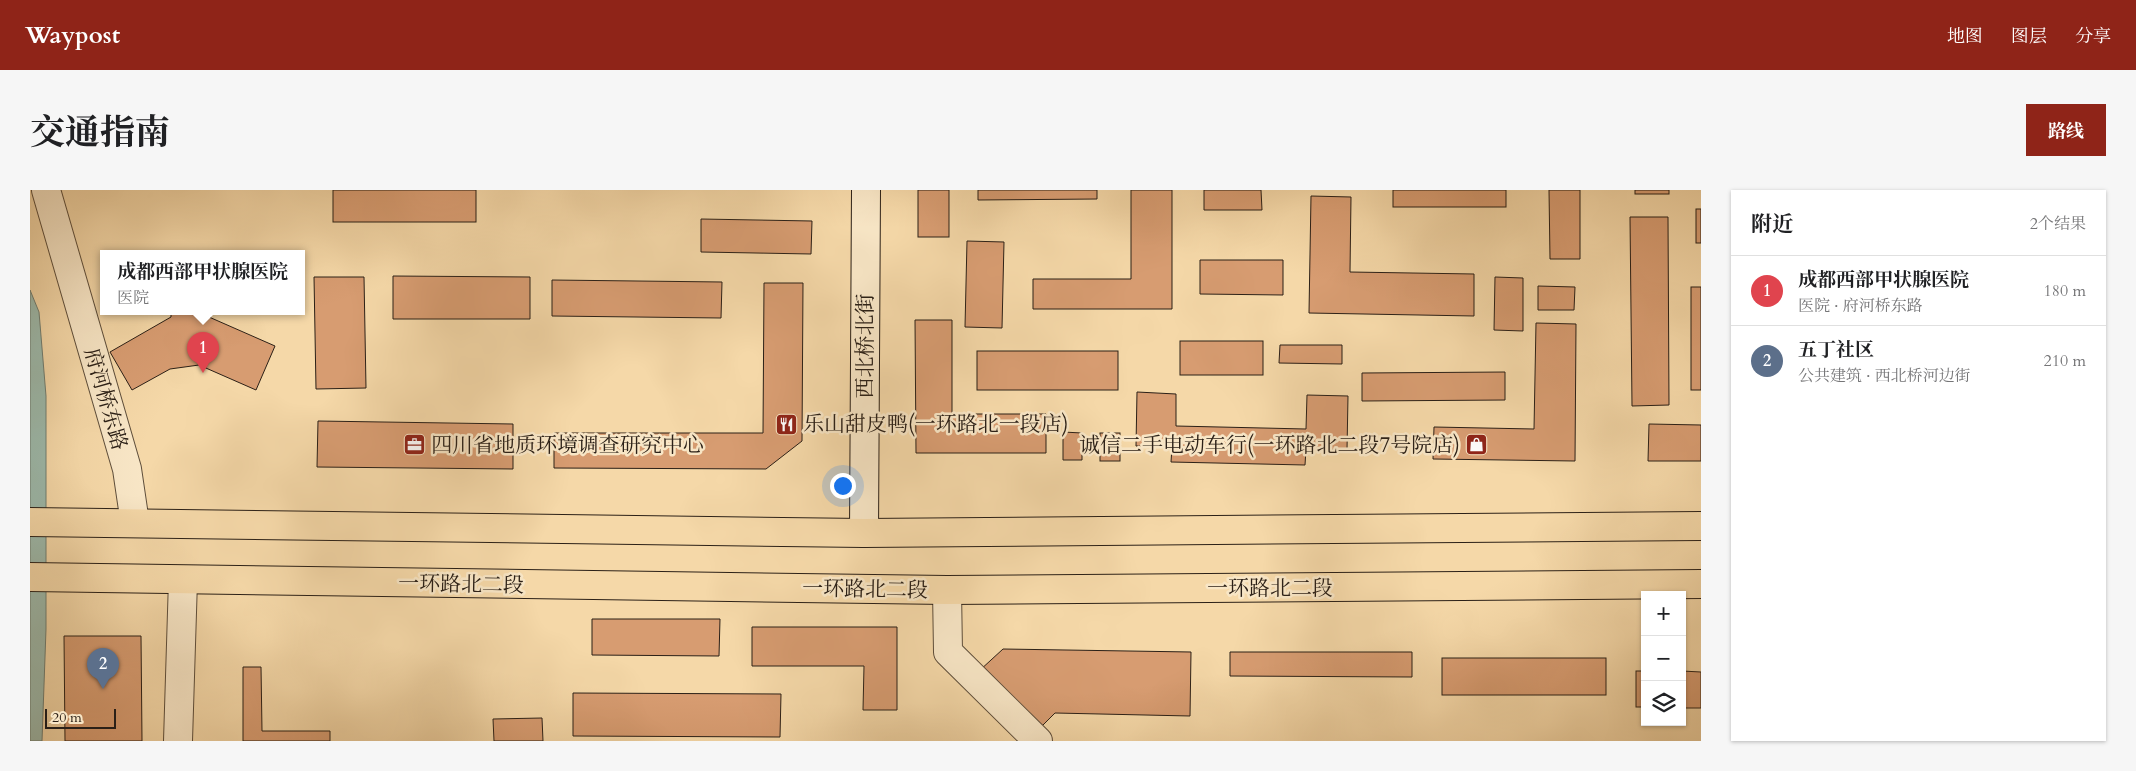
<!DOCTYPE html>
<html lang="zh">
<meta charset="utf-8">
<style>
body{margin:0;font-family:Cardo,"Noto Serif SC",serif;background:#f6f6f6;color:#202124}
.controls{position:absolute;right:15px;bottom:15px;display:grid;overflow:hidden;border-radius:0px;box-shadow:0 1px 4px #0004}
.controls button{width:45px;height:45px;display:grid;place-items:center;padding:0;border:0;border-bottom:1px solid #e0e0e0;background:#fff;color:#202124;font:25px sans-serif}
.scale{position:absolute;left:15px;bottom:12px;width:71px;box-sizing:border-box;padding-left:5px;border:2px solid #2b2017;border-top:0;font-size:14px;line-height:18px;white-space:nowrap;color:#2b2017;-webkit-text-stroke:4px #f8e6c6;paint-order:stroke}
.you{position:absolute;left:812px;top:295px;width:18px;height:18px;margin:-12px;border:4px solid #fff;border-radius:50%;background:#1a73e8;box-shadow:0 0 0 8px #1a73e833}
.badge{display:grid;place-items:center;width:32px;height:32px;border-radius:50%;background:#8f2418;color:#fff;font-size:16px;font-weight:700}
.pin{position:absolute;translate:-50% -41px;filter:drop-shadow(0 1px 2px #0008)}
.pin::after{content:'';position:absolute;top:26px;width:18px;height:15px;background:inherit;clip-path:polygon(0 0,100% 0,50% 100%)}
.popup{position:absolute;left:70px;top:60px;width:205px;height:65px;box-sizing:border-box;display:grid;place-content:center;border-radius:0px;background:#fff;filter:drop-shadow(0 1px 4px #0005);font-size:16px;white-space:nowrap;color:#757577}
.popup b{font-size:19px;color:#202124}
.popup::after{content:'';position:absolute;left:50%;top:100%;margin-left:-10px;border:10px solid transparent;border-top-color:#fff}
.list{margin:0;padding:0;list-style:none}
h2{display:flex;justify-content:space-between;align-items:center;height:65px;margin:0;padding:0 20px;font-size:21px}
h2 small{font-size:16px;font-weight:400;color:#757577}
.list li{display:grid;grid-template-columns:32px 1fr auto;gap:15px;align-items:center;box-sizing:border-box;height:70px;padding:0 20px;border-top:1px solid #e0e0e0}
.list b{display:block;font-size:19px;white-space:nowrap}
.list p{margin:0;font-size:16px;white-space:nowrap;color:#757577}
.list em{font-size:16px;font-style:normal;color:#757577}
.icon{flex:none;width:28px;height:28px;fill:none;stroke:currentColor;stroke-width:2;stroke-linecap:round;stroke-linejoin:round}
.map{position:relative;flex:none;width:1671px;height:551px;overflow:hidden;border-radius:0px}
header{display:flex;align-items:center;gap:30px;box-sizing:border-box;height:70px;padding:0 25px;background:#8f2418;color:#fff}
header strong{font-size:24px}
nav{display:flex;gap:28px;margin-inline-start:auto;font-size:18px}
.intro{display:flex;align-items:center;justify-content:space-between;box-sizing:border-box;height:120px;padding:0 30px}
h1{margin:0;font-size:35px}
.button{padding:12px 22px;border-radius:0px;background:#8f2418;color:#fff;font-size:18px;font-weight:700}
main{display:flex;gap:30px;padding:0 30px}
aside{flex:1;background:#fff;border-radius:0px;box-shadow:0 1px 4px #0004}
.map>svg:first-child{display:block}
</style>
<header>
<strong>Waypost</strong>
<nav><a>地图</a><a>图层</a><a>分享</a></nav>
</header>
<div class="intro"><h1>交通指南</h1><a class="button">路线</a></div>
<main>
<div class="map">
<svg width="1671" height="551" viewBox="0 0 1671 551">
<rect width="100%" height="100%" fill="#f5d8a8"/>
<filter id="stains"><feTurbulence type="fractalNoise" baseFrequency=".004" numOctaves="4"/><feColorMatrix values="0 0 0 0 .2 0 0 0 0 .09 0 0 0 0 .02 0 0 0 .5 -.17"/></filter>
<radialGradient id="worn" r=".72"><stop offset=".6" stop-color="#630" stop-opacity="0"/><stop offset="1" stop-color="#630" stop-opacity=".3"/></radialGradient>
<!-- water -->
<path fill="#9cb9ab" stroke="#6f7c70" d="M 0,100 L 9,122 L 16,206 L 16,439 L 12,551 L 0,551 Z"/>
<!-- building -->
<g fill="#d79c71" stroke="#2b2017">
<rect x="303" y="0" width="143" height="32"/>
<rect x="888" y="0" width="31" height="47"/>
<path d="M 948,0 L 1067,0 L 1067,9 L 948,10 Z"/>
<path d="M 1101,0 L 1142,0 L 1142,119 L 1003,119 L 1003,89 L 1101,89 Z"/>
<path d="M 1174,0 L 1231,0 L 1232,20 L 1174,20 Z"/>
<rect x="1363" y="0" width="113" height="17"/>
<path d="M 1519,0 L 1550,0 L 1550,69 L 1520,69 Z"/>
<rect x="1605" y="0" width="34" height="4"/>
<path d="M 1281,6 L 1321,7 L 1320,82 L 1444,84 L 1444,126 L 1279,123 Z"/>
<rect x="1666" y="19" width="5" height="34"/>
<path d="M 1600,27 L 1638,27 L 1639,215 L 1602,216 Z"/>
<path d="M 671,29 L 782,31 L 781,64 L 671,62 Z"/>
<path d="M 937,51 L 974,52 L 972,138 L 935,137 Z"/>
<path d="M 1170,70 L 1253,70 L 1253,105 L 1170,104 Z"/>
<path d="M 363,86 L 500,87 L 500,129 L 363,129 Z"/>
<path d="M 284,87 L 334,87 L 336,198 L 286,199 Z"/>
<path d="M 1465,87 L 1493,88 L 1493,141 L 1464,140 Z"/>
<path d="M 522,90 L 692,92 L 691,128 L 522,126 Z"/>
<path d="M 734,93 L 773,93 L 772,251 L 736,279 L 524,278 L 524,243 L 733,243 Z"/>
<path d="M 1508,96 L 1545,97 L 1544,120 L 1508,120 Z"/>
<rect x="1661" y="97" width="10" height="103"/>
<path d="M 141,122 L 178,122 L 179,127 L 245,156 L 226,200 L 169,175 L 140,179 L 102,200 L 80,162 L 141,127 Z"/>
<path d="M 885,130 L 922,130 L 922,224 L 1016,224 L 1016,263 L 886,263 Z"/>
<path d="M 1506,133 L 1546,134 L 1545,271 L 1403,269 L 1404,237 L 1504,239 Z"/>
<rect x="1150" y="151" width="83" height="34"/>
<path d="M 1250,155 L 1312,155 L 1312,174 L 1249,173 Z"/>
<rect x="947" y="161" width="141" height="39"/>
<path d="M 1475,182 L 1475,210 L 1332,211 L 1332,183 Z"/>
<path d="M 1107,202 L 1146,204 L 1146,236 L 1276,239 L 1277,205 L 1318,206 L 1317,260 L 1276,259 L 1275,275 L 1141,272 L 1142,257 L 1106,256 Z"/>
<path d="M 288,231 L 483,234 L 483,279 L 287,277 Z"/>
<path d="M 1619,234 L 1671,235 L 1671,271 L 1618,271 Z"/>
<path d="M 1033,242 L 1052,243 L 1052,270 L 1033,270 Z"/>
<rect x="1070" y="243" width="20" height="28"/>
<path d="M 562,429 L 690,429 L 689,466 L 562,465 Z"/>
<path d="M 722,437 L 867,437 L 867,520 L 833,520 L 834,476 L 722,476 Z"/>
<path d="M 34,446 L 111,446 L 112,551 L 35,551 Z"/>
<path d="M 973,459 L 1161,462 L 1160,526 L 1025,523 L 1006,542 L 949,481 Z"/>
<path d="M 1200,462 L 1382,462 L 1382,487 L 1200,486 Z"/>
<rect x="1412" y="468" width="164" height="37"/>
<path d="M 213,477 L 231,477 L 232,541 L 300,541 L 300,551 L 213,551 Z"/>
<rect x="1606" y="481" width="9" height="36"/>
<path d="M 1652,481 L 1671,482 L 1671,518 L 1652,518 Z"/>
<path d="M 543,503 L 751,504 L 750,547 L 543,546 Z"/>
<path d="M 512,528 L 513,551 L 464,551 L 463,529 Z"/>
</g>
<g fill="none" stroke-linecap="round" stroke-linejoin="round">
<defs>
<g id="street">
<path d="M 16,0 L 97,279 L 105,333"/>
<path d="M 917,400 L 918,462 L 1008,551"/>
<path d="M 148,551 L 153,390"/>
</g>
<path id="secondary" d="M 834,343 L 836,0"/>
<g id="primary">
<path d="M 0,332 L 834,343 L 1671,336"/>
<path d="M 0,387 L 917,400 L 1671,394"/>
</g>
</defs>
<!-- street casing -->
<use href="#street" stroke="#5e4e3b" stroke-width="30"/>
<!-- secondary casing -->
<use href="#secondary" stroke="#2b2017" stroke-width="30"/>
<!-- primary casing -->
<use href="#primary" stroke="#2b2017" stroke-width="30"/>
<!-- street -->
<use href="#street" stroke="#f8e6c6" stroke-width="28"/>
<!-- secondary -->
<use href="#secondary" stroke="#f8e6c6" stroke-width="28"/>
<!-- primary -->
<use href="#primary" stroke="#f5d8a8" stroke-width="28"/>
</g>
<!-- icons -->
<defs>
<symbol id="restaurant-square" viewBox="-11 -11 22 22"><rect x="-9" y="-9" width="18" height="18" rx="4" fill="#8f2418" stroke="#f8e6c6"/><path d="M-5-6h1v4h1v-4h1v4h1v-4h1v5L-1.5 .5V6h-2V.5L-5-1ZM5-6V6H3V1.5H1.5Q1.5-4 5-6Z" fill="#fff"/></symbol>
<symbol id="office-square" viewBox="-11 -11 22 22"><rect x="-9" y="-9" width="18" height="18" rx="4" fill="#8f2418" stroke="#f8e6c6"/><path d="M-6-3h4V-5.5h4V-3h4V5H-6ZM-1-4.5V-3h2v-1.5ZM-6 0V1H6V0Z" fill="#fff"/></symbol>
<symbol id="shop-square" viewBox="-11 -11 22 22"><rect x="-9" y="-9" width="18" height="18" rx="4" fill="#8f2418" stroke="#f8e6c6"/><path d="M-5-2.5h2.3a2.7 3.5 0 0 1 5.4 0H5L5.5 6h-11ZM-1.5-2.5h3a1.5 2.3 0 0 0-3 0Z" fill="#fff"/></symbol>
</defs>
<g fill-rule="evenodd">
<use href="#restaurant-square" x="744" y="222" width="25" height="25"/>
<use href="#office-square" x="372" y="242" width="25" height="25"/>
<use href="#shop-square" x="1434" y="242" width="25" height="25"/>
</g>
<g text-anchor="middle" stroke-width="5" stroke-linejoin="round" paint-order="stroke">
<!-- street labels -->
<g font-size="21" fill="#2b2017" stroke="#f8e6c6">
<text transform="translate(835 156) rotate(-90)" y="7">西北桥北街</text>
<text transform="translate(76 209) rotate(74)" y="7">府河桥东路</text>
<text transform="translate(431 394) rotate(1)" y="7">一环路北二段</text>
<text x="1240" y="405">一环路北二段</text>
<text transform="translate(835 399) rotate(1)" y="7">一环路北二段</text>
</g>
<!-- poi labels -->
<g font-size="21" fill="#2b2017" stroke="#f8e6c6" text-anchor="start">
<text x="773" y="241">乐山甜皮鸭(一环路北一段店)</text>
<text x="401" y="262">四川省地质环境调查研究中心</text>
<text x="1430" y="262" text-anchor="end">诚信二手电动车行(一环路北二段7号院店)</text>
</g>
</g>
<rect width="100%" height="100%" filter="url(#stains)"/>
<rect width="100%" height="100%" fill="url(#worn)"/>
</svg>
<div class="controls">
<button>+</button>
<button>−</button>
<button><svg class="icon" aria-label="layers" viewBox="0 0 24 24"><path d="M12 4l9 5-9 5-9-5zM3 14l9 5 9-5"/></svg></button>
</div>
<div class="scale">20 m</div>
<div class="you"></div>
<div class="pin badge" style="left:173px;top:183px;background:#e0444e">1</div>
<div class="popup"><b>成都西部甲状腺医院</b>医院</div>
<div class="pin badge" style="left:73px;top:499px;background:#5c6f8a">2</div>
</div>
<aside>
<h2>附近<small>2个结果</small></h2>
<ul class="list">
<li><span class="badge" style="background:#e0444e">1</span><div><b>成都西部甲状腺医院</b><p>医院 · 府河桥东路</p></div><em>180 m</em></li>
<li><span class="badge" style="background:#5c6f8a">2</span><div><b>五丁社区</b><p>公共建筑 · 西北桥河边街</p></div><em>210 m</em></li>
</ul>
</aside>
</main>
